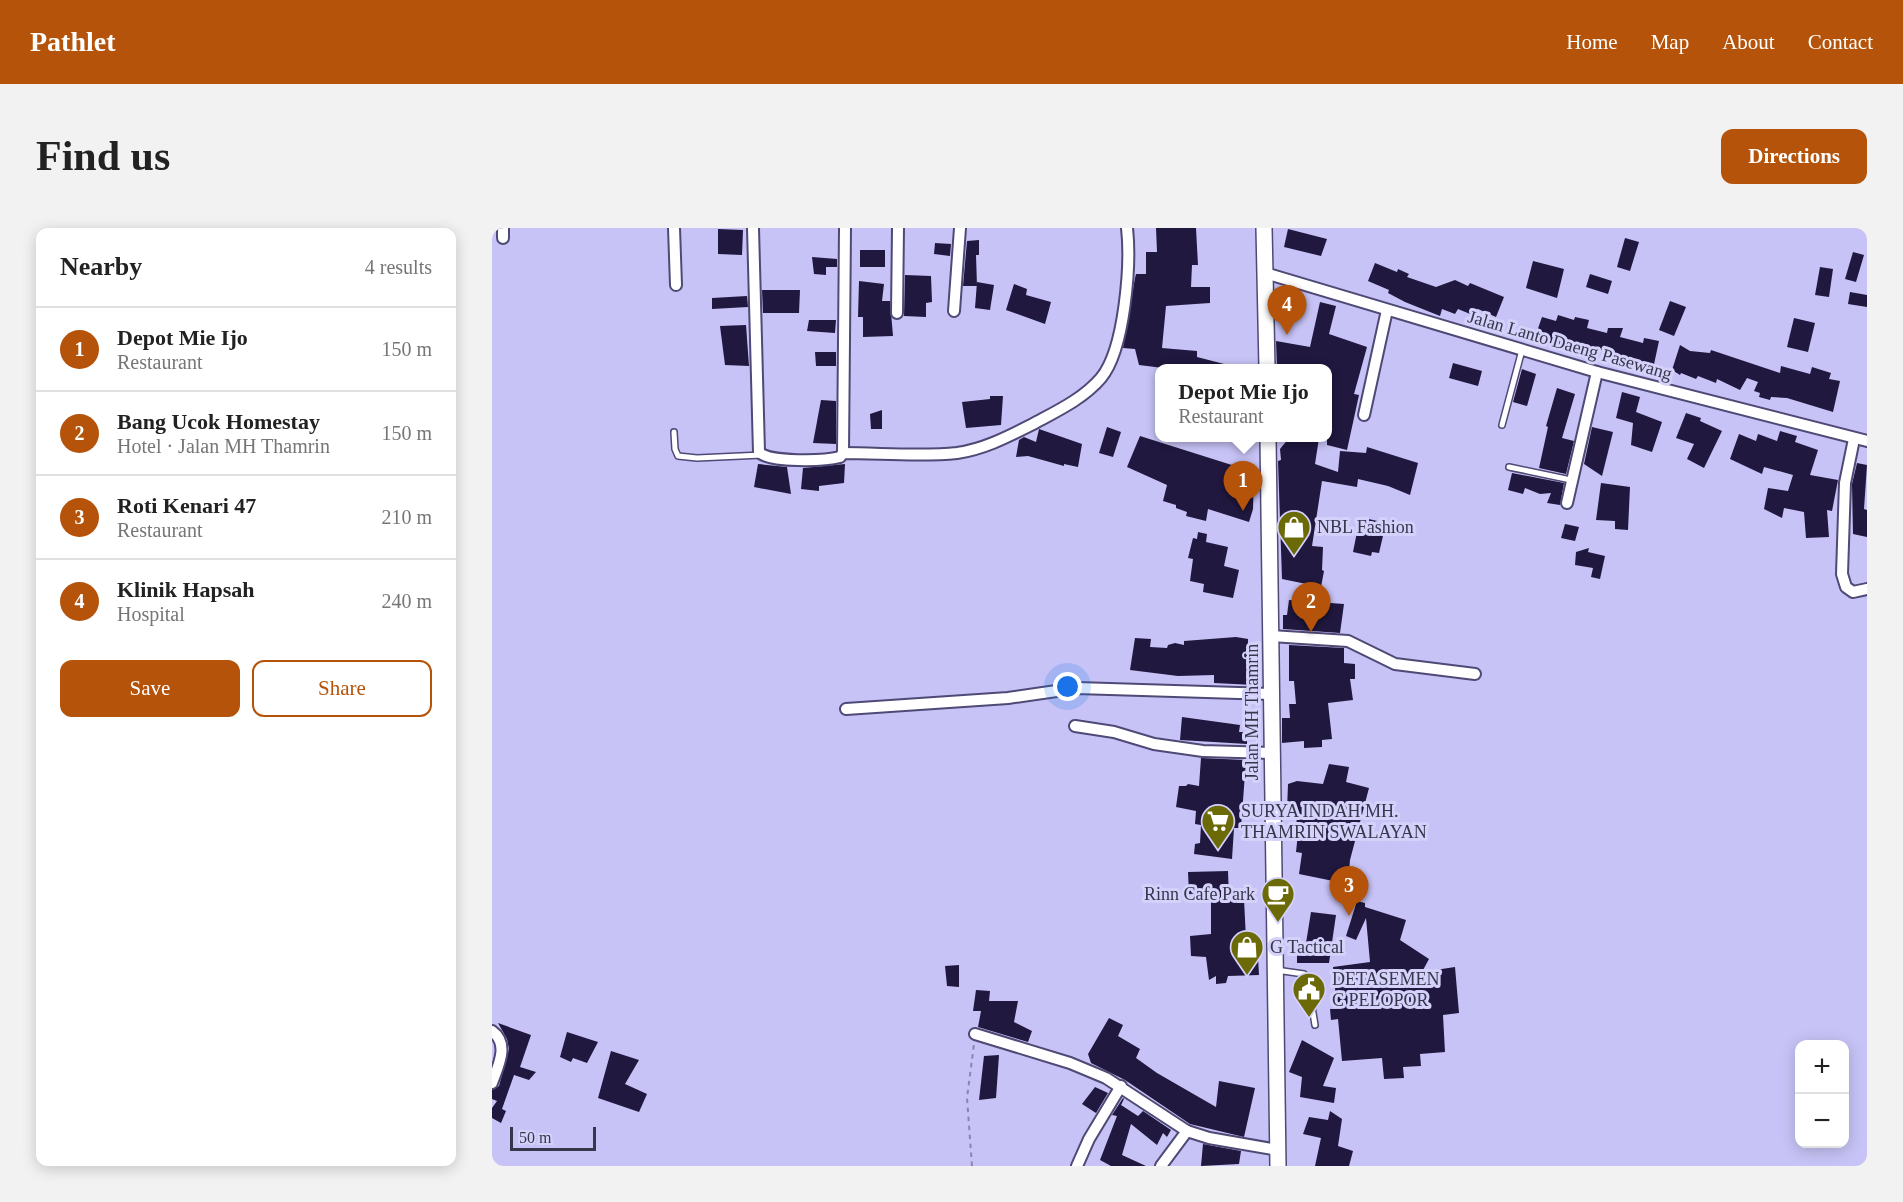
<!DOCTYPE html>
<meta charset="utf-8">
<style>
body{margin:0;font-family:Georgia,serif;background:#f2f2f2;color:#222}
.controls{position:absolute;right:18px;bottom:18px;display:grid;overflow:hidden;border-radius:12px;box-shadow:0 3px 15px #0003}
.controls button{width:54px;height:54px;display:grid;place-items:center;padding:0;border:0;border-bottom:2px solid #e0e0e0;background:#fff;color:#222;font:30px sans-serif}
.scale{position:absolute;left:18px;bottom:15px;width:86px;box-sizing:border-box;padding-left:6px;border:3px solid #38364b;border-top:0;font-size:16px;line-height:21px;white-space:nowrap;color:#38364b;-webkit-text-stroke:4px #d4d1fb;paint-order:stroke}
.you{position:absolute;left:576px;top:459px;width:21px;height:21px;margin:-15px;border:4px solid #fff;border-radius:50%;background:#1a73e8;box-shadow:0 0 0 9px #1a73e833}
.badge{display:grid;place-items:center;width:39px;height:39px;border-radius:50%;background:#b45309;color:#fff;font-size:20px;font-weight:700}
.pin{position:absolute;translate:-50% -50px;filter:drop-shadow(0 2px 3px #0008)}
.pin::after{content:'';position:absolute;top:32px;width:21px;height:18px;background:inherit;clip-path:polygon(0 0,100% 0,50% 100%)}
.popup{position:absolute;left:663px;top:136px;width:177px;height:78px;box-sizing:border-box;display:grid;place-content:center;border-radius:12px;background:#fff;filter:drop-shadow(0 2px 4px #0005);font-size:20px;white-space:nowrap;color:#767676}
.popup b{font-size:22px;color:#222}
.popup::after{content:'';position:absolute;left:50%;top:100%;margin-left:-12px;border:12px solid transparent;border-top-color:#fff}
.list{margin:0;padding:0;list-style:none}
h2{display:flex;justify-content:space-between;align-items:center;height:78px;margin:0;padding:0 24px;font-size:26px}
h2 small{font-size:20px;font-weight:400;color:#767676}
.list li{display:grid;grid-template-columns:39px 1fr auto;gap:18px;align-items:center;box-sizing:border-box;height:84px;padding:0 24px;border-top:2px solid #e0e0e0}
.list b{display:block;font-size:22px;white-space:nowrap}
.list p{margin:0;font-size:20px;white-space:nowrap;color:#767676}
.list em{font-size:20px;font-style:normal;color:#767676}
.actions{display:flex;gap:12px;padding:18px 24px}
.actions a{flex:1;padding:14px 0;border:2px solid #b45309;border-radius:12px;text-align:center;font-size:21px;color:#b45309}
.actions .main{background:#b45309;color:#fff}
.map{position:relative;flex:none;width:1375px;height:938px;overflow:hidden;border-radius:12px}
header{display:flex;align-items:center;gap:36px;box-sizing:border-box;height:84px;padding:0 30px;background:#b45309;color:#fff}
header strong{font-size:28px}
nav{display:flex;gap:33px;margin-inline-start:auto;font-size:21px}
.intro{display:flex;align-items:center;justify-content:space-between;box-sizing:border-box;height:144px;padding:0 36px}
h1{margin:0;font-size:42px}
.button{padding:15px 27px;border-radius:12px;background:#b45309;color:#fff;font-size:21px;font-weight:700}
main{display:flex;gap:36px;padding:0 36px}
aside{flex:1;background:#fff;border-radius:12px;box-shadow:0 3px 15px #0003}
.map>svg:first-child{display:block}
</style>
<header>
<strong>Pathlet</strong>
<nav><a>Home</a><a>Map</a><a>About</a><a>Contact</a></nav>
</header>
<div class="intro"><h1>Find us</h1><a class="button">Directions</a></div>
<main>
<aside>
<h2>Nearby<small>4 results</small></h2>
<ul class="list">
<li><span class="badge">1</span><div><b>Depot Mie Ijo</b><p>Restaurant</p></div><em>150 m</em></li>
<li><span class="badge">2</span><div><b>Bang Ucok Homestay</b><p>Hotel · Jalan MH Thamrin</p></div><em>150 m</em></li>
<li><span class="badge">3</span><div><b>Roti Kenari 47</b><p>Restaurant</p></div><em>210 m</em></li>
<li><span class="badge">4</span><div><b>Klinik Hapsah</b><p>Hospital</p></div><em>240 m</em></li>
</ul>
<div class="actions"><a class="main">Save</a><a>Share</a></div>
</aside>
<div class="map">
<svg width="1375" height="938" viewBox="0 0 1375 938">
<rect width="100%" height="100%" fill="#c7c3f6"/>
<!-- building -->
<g fill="#20183f">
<path d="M 664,0 L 704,0 L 706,37 L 700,37 L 699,59 L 718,59 L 718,75 L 674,78 L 670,120 L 705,123 L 705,129 L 736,137 L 735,141 L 679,141 L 647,137 L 643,121 L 631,120 L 643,50 L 644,46 L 654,46 L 654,24 L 665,24 Z"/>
<path d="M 226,1 L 251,2 L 250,27 L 226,26 Z"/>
<path d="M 796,1 L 835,11 L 829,28 L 792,19 Z"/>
<path d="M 1133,10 L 1147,14 L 1138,43 L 1125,39 Z"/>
<path d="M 487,12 L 487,27 L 484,27 L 485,58 L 471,58 L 475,13 Z"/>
<path d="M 443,15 L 459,16 L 458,28 L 442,26 Z"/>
<rect x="368" y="22" width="25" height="17"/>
<path d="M 1361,24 L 1372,27 L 1364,54 L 1353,51 Z"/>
<path d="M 320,29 L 345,31 L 345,39 L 334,39 L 334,47 L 322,46 Z"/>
<path d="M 1041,33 L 1072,41 L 1065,70 L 1034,60 Z"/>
<path d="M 883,35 L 905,44 L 906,41 L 917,46 L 915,49 L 944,59 L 963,52 L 976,58 L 978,55 L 1012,69 L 1004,89 L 986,81 L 983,88 L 966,81 L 963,86 L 950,81 L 948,88 L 913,74 L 896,65 L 897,62 L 876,53 Z"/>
<path d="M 1328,39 L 1341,41 L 1337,69 L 1323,67 Z"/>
<path d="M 1098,46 L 1120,53 L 1116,66 L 1094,59 Z"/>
<path d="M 413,47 L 439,48 L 440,74 L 434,75 L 434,89 L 412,88 Z"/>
<path d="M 367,53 L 392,56 L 390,73 L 398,73 L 401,108 L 371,109 L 371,89 L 366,89 Z"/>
<path d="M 485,54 L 502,57 L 498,82 L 483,80 Z"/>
<path d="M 522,56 L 535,61 L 534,67 L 559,74 L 553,96 L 514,82 Z"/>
<path d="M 270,62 L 308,62 L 307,85 L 271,85 Z"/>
<path d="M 1358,64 L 1375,67 L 1375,79 L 1356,76 Z"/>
<path d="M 255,68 L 256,79 L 220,81 L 220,70 Z"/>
<path d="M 1178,73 L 1194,79 L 1182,108 L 1167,102 Z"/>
<path d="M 828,74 L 844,78 L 837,106 L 875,119 L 862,166 L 867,167 L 855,222 L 835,217 L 835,141 L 785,141 L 784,113 L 818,119 Z"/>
<path d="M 1066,87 L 1082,92 L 1083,89 L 1097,92 L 1095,100 L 1115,105 L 1116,100 L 1131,100 L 1128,109 L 1151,115 L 1152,110 L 1167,113 L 1161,141 L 1139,136 L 1122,126 L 1105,121 L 1103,130 L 1090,120 L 1089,126 L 1072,113 L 1070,120 L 1043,109 L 1050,89 L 1064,93 Z"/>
<path d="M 1302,90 L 1323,95 L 1316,124 L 1295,119 Z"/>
<path d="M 317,92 L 344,92 L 343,105 L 315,103 Z"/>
<path d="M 254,97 L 257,138 L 233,137 L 228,98 Z"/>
<path d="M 1188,117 L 1198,123 L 1218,125 L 1219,122 L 1288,145 L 1289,138 L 1318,146 L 1320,139 L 1339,145 L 1337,151 L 1348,153 L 1341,184 L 1295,170 L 1279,169 L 1278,172 L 1267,169 L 1268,165 L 1262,163 L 1266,154 L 1255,150 L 1248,162 L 1225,151 L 1224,155 L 1206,148 L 1204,151 L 1189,145 L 1188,147 L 1180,142 Z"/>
<path d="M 323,124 L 344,124 L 344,138 L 324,138 Z"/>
<path d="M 961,135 L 990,143 L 986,158 L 957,150 Z"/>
<path d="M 1030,141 L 1044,146 L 1035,178 L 1021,174 Z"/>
<path d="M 1065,160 L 1083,166 L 1070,210 L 1082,213 L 1074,246 L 1047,240 L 1056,199 L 1054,198 Z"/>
<path d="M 1130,164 L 1148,169 L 1144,184 L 1170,194 L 1160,224 L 1139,217 L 1141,195 L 1124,190 Z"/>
<path d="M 498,168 L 511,168 L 509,197 L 474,200 L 470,174 L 498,171 Z"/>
<path d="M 329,172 L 344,173 L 344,216 L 321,215 Z"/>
<path d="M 390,182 L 390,201 L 379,201 L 378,186 Z"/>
<path d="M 1194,185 L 1209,190 L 1208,193 L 1230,203 L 1212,240 L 1195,231 L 1202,216 L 1184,210 Z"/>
<path d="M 615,199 L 629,204 L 621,229 L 607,225 Z"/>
<path d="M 1100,199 L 1121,204 L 1110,248 L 1092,236 Z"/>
<path d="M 547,201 L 590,216 L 586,239 L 572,236 L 572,238 L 536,228 L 524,229 L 527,212 L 532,209 L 544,214 Z"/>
<path d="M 1288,203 L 1305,208 L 1303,214 L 1326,222 L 1318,247 L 1346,252 L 1340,283 L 1335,282 L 1337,309 L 1314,310 L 1312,284 L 1292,280 L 1290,290 L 1272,281 L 1276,260 L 1296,263 L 1301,247 L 1272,239 L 1270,246 L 1238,231 L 1247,206 L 1264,213 L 1266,206 L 1285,213 Z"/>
<path d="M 648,208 L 762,244 L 761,281 L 757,294 L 716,281 L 714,293 L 694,288 L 695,284 L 684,280 L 684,277 L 671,273 L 675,257 L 635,239 Z"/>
<path d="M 797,210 L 827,210 L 823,236 L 846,244 L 848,223 L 874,225 L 875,219 L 926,235 L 918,267 L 896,258 L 866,251 L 865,259 L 830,253 L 820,318 L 831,319 L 830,342 L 832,343 L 829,359 L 790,351 L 786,233 L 789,232 L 788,221 Z"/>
<path d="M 1365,235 L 1375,237 L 1372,281 L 1375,282 L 1375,309 L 1361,306 L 1360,256 Z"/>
<path d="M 266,236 L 295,239 L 299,266 L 262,259 Z"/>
<path d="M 353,236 L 352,255 L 327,258 L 327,263 L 309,261 L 311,240 Z"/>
<path d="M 1020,245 L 1072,255 L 1068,277 L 1055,275 L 1059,265 L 1048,266 L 1033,260 L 1031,266 L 1016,262 Z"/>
<path d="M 1109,255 L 1138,259 L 1136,302 L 1123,301 L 1123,293 L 1104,292 Z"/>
<path d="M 868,289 L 894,295 L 887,325 L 880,324 L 879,328 L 861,324 Z"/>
<path d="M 1073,296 L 1087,299 L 1083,313 L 1069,310 Z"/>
<path d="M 706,304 L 715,306 L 714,314 L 736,319 L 732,338 L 747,342 L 741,370 L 711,364 L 712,356 L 698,353 L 701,331 L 696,330 L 701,310 L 705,311 Z"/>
<path d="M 1097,320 L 1096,324 L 1113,328 L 1108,351 L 1099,349 L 1101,340 L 1083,337 L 1084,324 Z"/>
<path d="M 797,372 L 852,376 L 848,405 L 791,401 L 791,387 L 795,387 Z"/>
<path d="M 744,409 L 756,411 L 756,424 L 762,424 L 762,457 L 722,455 L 722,447 L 686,448 L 638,442 L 643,410 L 659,411 L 658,419 L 675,420 L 676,417 L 683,415 L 692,417 L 692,413 Z"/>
<path d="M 797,417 L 852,420 L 852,435 L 863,436 L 863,451 L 858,451 L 861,472 L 836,475 L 840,511 L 830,512 L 830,519 L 812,520 L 812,513 L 790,515 L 790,490 L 798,490 L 797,476 L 804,476 L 802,453 L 797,453 Z"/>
<path d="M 690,489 L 748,497 L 747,504 L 755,504 L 755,516 L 688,512 Z"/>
<path d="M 709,530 L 754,532 L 749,600 L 742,600 L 740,631 L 702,626 L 703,616 L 708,615 L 709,597 L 703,596 L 704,583 L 684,579 L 687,558 L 694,558 L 696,556 L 707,558 Z"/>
<path d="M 837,536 L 857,539 L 854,554 L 877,560 L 858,632 L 856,656 L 807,646 L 810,625 L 804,624 L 806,605 L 803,605 L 806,582 L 795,582 L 796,556 L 805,553 L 831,556 Z"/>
<path d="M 736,643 L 737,671 L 752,671 L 754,711 L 765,710 L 767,747 L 736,748 L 734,755 L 724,756 L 724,748 L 717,752 L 714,729 L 699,728 L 698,708 L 719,706 L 719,671 L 715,671 L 714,665 L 697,666 L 696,644 Z"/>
<path d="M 865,673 L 873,675 L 873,679 L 914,692 L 908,712 L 937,731 L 930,744 L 963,739 L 967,785 L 951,787 L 953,824 L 928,826 L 929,838 L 911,839 L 912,850 L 892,851 L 890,830 L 850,833 L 846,791 L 839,792 L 838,781 L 845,781 L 841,739 L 878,734 L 874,690 L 864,712 L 854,708 Z"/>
<path d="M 819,684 L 844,687 L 837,735 L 805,735 L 805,715 L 814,715 Z"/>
<path d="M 467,737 L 467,759 L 455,758 L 453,738 Z"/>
<path d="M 484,762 L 498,763 L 497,773 L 526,773 L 522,794 L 540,803 L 536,814 L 486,799 L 489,783 L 481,783 Z"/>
<path d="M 617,790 L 631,797 L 626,808 L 648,821 L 644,830 L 665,845 L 724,879 L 727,853 L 763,860 L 752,909 L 698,896 L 633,852 L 599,835 L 596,826 Z"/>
<path d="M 6,795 L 39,807 L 28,839 L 44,844 L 37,852 L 22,847 L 10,881 L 14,883 L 9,895 L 0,890 L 0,880 L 5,873 L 0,871 L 0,862 L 7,858 L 17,821 L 15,811 Z"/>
<path d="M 75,804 L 106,814 L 95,835 L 81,830 L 79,834 L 68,829 Z"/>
<path d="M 810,812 L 842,830 L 831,858 L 844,860 L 842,875 L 808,869 L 810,849 L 797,844 Z"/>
<path d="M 119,823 L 147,832 L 133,856 L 155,866 L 147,884 L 106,870 Z"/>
<path d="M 507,827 L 504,870 L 487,872 L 492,828 Z"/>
<path d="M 603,859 L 616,865 L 604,885 L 590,876 Z"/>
<path d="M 631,870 L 632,871 L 629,877 L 646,888 L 651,883 L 679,902 L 675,909 L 671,905 L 665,917 L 639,896 L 630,927 L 654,938 L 619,938 L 608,932 L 625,888 L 620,887 Z"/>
<path d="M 838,883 L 850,891 L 846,918 L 861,923 L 857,938 L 823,938 L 829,910 L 811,906 L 817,889 L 836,892 Z"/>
<path d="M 711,916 L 749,923 L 747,936 L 709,938 Z"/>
</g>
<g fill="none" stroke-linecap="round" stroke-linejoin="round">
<defs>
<g id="service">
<path d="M 1010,197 L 1030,122"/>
<path d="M 182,204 L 183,221 L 186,228 L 205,230 L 270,227"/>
<path d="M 1017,239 L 1079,252"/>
<path d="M 784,742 L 812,746 L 815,749 L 823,797"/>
</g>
<g id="minor">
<path d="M 182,0 L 184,57"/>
<path d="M 261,0 L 267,224 C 277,235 333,233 348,229 L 351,225 C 388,225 429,229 465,225 C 493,221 517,208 541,196 C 565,183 591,171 609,150 C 633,121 639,36 635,0"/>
<path d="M 11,10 L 11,0"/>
<path d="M 773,45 L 1105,144 L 1375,213"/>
<path d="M 462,83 L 468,0"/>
<path d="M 405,85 L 406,0"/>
<path d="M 872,187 L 895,82"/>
<path d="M 1362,211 L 1353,255 L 1350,346 L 1354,359 L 1361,364 L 1375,361"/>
<path d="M 351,225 L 353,0"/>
<path d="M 1075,275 L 1105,144"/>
<path d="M 779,408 L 856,413 L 903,436 L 983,446"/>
<path d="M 354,481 L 516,470 L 585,460 L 779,466"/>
<path d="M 583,498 L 622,504 L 662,516 L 711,523 L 780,525"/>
<path d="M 0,803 C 18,816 6,838 0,855"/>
<path d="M 483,806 L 578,835 L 614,850 L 695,903"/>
<path d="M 585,938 L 597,911 L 629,858"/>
<path d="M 669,938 L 695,903 L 717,910 L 786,922"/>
</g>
<g id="secondary">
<path d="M 772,0 L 775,140"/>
<path d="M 776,210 L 786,938"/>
</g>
</defs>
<!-- service casing -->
<use href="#service" stroke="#4e4975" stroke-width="8"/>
<!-- minor casing -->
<use href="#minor" stroke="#4e4975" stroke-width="14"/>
<!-- secondary casing -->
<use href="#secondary" stroke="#4e4975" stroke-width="18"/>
<!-- path -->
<path stroke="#8986ac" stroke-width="2" stroke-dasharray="4.5 4.5" stroke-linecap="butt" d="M 480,938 L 475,870 L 482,816"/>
<!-- service -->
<use href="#service" stroke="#fff" stroke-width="5"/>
<!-- minor -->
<use href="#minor" stroke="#fff" stroke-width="10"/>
<!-- secondary -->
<use href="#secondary" stroke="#fff" stroke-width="15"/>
</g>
<!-- icons -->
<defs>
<symbol id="shop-pin" viewBox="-11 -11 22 30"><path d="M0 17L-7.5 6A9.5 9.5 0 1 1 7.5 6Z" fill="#6b6a06" stroke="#d4d1fb"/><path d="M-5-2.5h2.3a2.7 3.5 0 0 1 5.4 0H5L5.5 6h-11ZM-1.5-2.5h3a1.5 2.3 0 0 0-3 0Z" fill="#fff"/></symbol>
<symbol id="supermarket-pin" viewBox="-11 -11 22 30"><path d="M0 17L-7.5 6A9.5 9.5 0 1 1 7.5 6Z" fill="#6b6a06" stroke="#d4d1fb"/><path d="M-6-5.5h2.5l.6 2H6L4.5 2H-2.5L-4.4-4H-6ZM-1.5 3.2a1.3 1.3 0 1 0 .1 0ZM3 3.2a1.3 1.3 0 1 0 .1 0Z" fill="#fff"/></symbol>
<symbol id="cafe-pin" viewBox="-11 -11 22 30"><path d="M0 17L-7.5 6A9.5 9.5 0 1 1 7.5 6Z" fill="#6b6a06" stroke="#d4d1fb"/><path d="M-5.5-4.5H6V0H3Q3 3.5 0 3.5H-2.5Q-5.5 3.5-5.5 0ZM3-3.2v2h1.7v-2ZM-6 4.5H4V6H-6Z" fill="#fff"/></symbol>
<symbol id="civic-pin" viewBox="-11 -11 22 30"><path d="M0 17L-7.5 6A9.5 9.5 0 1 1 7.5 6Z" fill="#6b6a06" stroke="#d4d1fb"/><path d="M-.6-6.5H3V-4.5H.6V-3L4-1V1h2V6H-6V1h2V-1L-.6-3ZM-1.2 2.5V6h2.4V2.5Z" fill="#fff"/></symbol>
</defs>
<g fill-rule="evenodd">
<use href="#shop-pin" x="783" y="280" width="38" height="52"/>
<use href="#supermarket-pin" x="707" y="574" width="38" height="52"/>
<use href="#cafe-pin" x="767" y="647" width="38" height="52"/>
<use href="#shop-pin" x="736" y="700" width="38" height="52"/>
<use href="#civic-pin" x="798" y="742" width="38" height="52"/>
</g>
<g text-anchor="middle" stroke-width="6" stroke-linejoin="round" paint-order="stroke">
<!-- street labels -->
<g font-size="18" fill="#38364b" stroke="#d4d1fb">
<text transform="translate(1078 117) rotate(16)" y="6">Jalan Lanto Daeng Pasewang</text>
<text transform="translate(760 484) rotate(-90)" y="6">Jalan MH Thamrin</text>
</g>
<!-- poi labels -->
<g font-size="18" fill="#38364b" stroke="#d4d1fb" text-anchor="start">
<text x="825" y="305">NBL Fashion</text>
<text x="749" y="589">SURYA INDAH MH.<tspan x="749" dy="21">THAMRIN SWALAYAN</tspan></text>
<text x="763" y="672" text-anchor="end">Rinn Cafe Park</text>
<text x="778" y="725">G Tactical</text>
<text x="840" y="757">DETASEMEN<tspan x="840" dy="21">C PELOPOR</tspan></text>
</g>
</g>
</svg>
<div class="controls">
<button>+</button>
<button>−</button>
</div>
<div class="scale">50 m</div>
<div class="you"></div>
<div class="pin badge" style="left:751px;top:283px">1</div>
<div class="popup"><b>Depot Mie Ijo</b>Restaurant</div>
<div class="pin badge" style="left:819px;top:404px">2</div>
<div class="pin badge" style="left:857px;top:688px">3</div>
<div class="pin badge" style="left:795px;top:107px">4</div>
</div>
</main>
